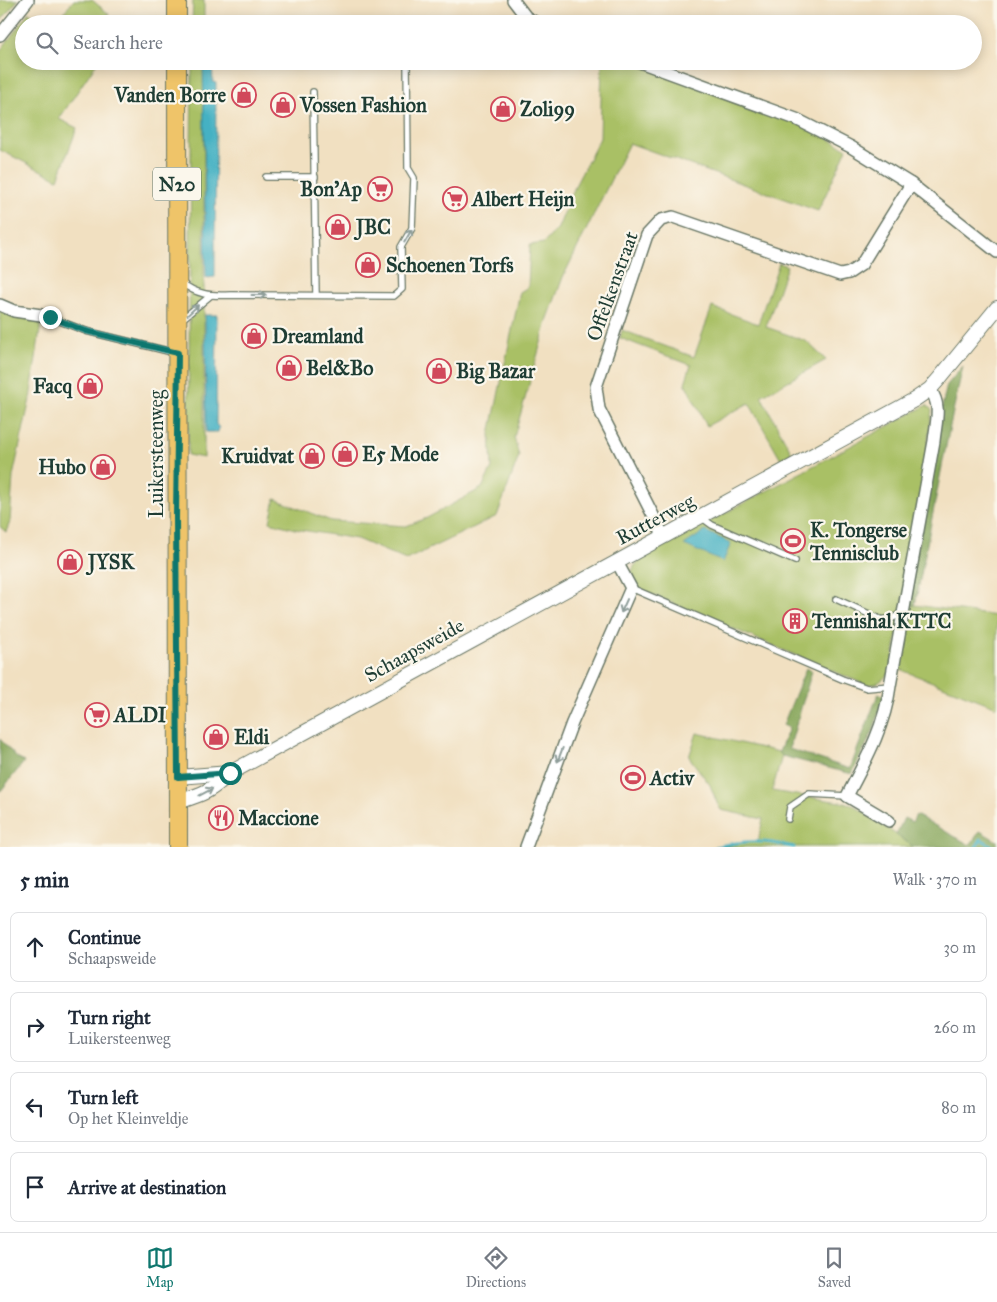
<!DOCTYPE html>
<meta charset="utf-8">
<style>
body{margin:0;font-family:"IM FELL Great Primer",serif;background:#f6f6f7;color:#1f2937}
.stop{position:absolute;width:15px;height:15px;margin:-11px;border:4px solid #0f766e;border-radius:50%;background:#fff}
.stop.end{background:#0f766e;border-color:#fff;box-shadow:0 1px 5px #0008}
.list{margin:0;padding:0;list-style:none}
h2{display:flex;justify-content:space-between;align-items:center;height:65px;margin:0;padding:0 20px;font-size:21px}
h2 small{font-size:16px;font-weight:400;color:#747a83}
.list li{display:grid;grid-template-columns:32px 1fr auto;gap:15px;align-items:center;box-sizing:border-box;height:70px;margin:0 10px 10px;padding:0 10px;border:1px solid #e0e1e3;border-radius:8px}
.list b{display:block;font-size:19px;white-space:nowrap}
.list p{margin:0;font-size:16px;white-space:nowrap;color:#747a83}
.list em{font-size:16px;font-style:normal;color:#747a83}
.icon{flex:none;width:28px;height:28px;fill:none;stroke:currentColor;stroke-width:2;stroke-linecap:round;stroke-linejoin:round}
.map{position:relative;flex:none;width:997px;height:847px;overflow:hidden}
.search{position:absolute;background:#fff;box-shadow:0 2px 12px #0003;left:15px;right:15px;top:15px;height:55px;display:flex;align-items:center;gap:12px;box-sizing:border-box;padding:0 18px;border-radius:28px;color:#747a83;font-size:19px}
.sheet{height:385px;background:#fff}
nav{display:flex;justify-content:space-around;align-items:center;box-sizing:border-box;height:70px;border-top:1px solid #e0e1e3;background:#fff;font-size:14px;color:#747a83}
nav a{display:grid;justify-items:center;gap:2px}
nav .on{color:#0f766e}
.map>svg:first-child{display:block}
</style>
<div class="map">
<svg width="997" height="847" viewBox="0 0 997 847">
<rect width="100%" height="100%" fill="#fbf7ec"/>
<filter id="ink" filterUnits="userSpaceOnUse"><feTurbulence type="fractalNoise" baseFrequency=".02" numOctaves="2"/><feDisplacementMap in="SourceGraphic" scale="10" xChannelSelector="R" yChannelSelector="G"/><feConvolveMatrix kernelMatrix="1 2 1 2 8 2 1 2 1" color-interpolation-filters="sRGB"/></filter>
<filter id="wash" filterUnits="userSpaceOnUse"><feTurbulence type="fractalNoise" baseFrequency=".0096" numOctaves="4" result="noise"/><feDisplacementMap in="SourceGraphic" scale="20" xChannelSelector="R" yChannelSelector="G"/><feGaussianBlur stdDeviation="1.12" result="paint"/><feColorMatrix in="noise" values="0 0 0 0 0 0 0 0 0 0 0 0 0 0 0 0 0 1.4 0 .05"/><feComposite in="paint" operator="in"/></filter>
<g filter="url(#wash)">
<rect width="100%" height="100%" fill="#f1e0c1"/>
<!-- green -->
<g fill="#a9c065" stroke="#647e4c">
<path d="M 0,0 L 18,0 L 0,22 Z"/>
<path d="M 74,0 L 92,0 L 109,14 L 102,24 L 54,24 Z"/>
<path d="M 193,0 L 204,0 L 204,24 L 192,24 Z"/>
<path d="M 29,12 L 43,24 L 24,24 L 24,61 L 98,61 L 59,119 L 77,128 L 58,179 L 0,150 L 0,51 Z"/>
<path d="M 192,61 L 204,61 L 204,458 L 188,455 Z"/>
<path d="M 602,61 L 630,61 L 799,122 L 847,149 L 818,211 L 629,143 L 563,277 L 548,318 L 514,437 L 519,456 L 497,516 L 406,560 L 357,539 L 295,529 L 270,522 L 275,499 L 331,521 L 406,526 L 427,518 L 482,488 L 492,468 L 490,434 L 520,292 L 528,287 L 530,245 L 544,243 L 558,228 L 576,184 L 600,138 Z"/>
<path d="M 779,263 L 787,266 L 766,327 L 806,341 L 826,360 L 761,396 L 792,453 L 781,459 L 749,403 L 707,426 L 685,383 L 691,365 L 620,338 L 622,330 L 694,357 L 712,307 L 758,324 Z"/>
<path d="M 0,306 L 41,323 L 30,399 L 13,476 L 10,522 L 6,532 L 0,527 Z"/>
<path d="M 927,405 L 932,410 L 921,496 L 891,671 C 883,680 878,685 866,685 L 639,589 C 627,572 631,566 647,555 Z"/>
<path d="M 907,604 L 997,616 L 997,707 L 899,669 Z"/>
<path d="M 697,733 L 779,752 L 782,756 L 772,791 L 852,804 L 914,847 L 714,847 L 758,841 L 763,819 L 721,810 L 717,803 L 710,785 L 689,757 Z"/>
</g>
<!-- forest -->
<g fill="#86a65a" stroke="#527247">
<path d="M 963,366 C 945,445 931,526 915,605 L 907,604 L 942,407 L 947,385 Z"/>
<path d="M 806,668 L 812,671 L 789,749 L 850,769 L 878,694 L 884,695 L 874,729 L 852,774 L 782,756 L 779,752 L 789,728 L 783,725 Z"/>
<path d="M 0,739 L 17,758 L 24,762 L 0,792 Z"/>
<path d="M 916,815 L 970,845 L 980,831 L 997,841 L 997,847 L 914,847 L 896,835 L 904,818 L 912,822 Z"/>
</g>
<!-- water -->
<g fill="#45b1c3" stroke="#32777c">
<path d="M 203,61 L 212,61 L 213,82 L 216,83 L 215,277 L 206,278 Z"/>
<path d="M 205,315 L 217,315 L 216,424 L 219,428 L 218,432 L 206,432 Z"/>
<path d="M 705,531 L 731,543 L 723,562 L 684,545 Z"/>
</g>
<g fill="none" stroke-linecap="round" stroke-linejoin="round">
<!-- stream -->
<g stroke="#45b1c3" stroke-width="3">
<path d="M 715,847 C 745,840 764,840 794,847"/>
<path d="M 976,847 L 981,839 L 994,847"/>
</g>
</g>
</g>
<g filter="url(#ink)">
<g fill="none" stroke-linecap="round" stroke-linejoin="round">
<defs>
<g id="service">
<path d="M 313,92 L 316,295"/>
<path d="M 266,177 L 315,177"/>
<path d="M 315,191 L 356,190"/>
<path d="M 181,282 C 196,295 211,296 230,295 L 394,296 L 402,289 L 401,247 L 412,228 L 414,178 L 408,168 L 407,61"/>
<path d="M 46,316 L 86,331 L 176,353"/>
<path d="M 181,320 L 210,296"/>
<path d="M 701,517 L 712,525 L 795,561"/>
<path d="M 631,588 L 842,679 L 867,688 L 890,686"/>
<path d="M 836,599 L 882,620 L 893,618 L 903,612"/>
<path d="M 788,819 L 790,807 L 809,794 L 847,796"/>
</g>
<g id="minor">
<path d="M 513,0 L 526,17 L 538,24"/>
<path d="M 0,35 L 28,0"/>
<path d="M 637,61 L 796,119 L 851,147 L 911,184 L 997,252"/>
<path d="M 0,305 L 14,311 L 41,315"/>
<path d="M 664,537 L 599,409 L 596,387 L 647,235 L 661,220 L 673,217 L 840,275 L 849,273 L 861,265 L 911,184"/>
<path d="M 889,821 L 847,796 C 866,760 885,726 890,686 L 934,441 C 936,421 942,406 930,389"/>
<path d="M 526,847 L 572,723 L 631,588 L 617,562"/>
</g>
<g id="tertiary">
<path d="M 178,777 L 230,773"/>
<path d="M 178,802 C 203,794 210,792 230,773 L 914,400 L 930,389 L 938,380 L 997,308"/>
</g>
<g id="primary">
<path d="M 177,0 L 177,24"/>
<path d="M 177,61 L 178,847"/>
</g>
</defs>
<!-- service casing -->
<use href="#service" stroke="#687665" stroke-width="8"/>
<!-- minor casing -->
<use href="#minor" stroke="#687665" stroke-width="14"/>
<!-- tertiary casing -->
<use href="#tertiary" stroke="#687665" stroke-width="16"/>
<!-- primary casing -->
<use href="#primary" stroke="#687665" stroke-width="20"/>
<!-- service -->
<use href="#service" stroke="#fff" stroke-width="5.5"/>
<!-- minor -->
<use href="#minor" stroke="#fff" stroke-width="11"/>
<!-- tertiary -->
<use href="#tertiary" stroke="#fff" stroke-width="14"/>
<!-- primary -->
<use href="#primary" stroke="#efc469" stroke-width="18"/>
</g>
<!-- one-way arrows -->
<defs><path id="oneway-shaft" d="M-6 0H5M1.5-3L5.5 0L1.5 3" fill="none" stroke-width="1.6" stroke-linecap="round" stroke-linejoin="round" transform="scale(1.25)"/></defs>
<g stroke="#8f9e9a">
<use href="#oneway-shaft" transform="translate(408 236) rotate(-60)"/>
<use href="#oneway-shaft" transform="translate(259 295)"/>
<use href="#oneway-shaft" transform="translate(193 310) rotate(-43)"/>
<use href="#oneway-shaft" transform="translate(624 606) rotate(114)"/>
<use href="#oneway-shaft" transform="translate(560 755) rotate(111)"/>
<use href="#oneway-shaft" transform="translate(206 792) rotate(-28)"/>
</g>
</g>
<g fill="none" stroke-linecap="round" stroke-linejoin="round" filter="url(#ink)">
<!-- route -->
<path stroke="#0f766e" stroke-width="6" d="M 50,317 L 86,331 L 178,353 L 176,518 L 178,777 L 230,773"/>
</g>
<!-- icons -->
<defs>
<symbol id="shop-ring" viewBox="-11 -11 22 22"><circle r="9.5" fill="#fbf7ec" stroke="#d1495b" stroke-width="1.5"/><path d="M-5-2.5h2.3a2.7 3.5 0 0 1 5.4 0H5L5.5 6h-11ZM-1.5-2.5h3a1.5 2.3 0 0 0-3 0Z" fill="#d1495b"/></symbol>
<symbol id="supermarket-ring" viewBox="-11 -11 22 22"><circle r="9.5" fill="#fbf7ec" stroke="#d1495b" stroke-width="1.5"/><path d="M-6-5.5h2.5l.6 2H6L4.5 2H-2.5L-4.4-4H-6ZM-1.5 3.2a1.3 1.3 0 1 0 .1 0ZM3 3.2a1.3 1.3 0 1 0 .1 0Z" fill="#d1495b"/></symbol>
<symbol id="stadium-ring" viewBox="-11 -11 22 22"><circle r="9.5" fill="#fbf7ec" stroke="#d1495b" stroke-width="1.5"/><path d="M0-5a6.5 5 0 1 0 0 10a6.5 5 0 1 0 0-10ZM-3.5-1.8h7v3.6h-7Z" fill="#d1495b"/></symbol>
<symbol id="building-ring" viewBox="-11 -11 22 22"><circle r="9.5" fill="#fbf7ec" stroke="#d1495b" stroke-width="1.5"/><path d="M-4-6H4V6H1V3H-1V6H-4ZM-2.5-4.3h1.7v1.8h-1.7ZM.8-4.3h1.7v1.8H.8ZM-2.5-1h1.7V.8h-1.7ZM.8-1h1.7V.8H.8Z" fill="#d1495b"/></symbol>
<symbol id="restaurant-ring" viewBox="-11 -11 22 22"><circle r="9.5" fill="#fbf7ec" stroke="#d1495b" stroke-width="1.5"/><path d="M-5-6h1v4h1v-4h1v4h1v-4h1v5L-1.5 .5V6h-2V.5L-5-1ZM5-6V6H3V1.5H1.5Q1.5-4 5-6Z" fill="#d1495b"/></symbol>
</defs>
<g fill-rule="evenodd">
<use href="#shop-ring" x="230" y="81" width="28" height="28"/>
<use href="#shop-ring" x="269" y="91" width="28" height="28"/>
<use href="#shop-ring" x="489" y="95" width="28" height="28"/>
<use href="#supermarket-ring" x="366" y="175" width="28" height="28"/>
<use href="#supermarket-ring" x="441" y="185" width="28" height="28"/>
<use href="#shop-ring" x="324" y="213" width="28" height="28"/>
<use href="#shop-ring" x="354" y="251" width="28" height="28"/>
<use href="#shop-ring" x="240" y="322" width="28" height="28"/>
<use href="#shop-ring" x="275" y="354" width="28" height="28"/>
<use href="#shop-ring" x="425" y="357" width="28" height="28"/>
<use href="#shop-ring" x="76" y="372" width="28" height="28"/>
<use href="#shop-ring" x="331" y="440" width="28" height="28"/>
<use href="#shop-ring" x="298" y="442" width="28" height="28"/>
<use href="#shop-ring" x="89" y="453" width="28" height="28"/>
<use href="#stadium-ring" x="779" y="527" width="28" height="28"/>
<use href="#shop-ring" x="56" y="548" width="28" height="28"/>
<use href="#building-ring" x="781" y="607" width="28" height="28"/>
<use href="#supermarket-ring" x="83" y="701" width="28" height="28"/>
<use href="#shop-ring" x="202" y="723" width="28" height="28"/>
<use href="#stadium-ring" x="619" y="764" width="28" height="28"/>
<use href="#restaurant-ring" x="207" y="804" width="28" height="28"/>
</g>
<g text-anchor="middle" stroke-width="4.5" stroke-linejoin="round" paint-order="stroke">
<!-- shield labels -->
<rect fill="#fbf7ec" stroke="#61756b" stroke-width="1" x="153" y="167.5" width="48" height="33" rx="4"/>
<g font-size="19" font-weight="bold" fill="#1f3d34">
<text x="177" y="191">N20</text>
</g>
<!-- poi labels -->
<g font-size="20" font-weight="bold" fill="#1f3d34" stroke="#fbf7ec" text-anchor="start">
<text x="226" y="102" text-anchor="end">Vanden Borre</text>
<text x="300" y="112">Vossen Fashion</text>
<text x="520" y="116">Zoli99</text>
<text x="362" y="196" text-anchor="end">Bon’Ap</text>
<text x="472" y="206">Albert Heijn</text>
<text x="356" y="234">JBC</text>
<text x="386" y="272">Schoenen Torfs</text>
<text x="272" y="343">Dreamland</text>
<text x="306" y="375">Bel&amp;Bo</text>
<text x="456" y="378">Big Bazar</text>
<text x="72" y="393" text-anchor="end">Facq</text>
<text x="362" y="461">E5 Mode</text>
<text x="294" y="463" text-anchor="end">Kruidvat</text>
<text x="86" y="474" text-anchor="end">Hubo</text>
<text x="810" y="537">K. Tongerse<tspan x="810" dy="23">Tennisclub</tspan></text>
<text x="88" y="569">JYSK</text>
<text x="812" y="628">Tennishal KTTC</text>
<text x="114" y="722">ALDI</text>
<text x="234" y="744">Eldi</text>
<text x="650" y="785">Activ</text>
<text x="238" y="825">Maccione</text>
</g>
<!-- street labels -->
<g font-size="20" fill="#1f3d34" stroke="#fbf7ec">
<text transform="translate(612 286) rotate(-70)" y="7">Offelkenstraat</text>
<text transform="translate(156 454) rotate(-90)" y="7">Luikersteenweg</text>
<text transform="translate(655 519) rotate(-28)" y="7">Rutterweg</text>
<text transform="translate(414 650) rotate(-29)" y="7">Schaapsweide</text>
</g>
</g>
</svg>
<div class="stop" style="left:230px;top:773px"></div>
<div class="stop end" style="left:50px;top:317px"></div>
<div class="search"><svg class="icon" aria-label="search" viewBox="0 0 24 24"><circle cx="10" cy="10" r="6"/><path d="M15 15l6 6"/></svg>Search here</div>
</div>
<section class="sheet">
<h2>5 min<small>Walk · 370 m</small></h2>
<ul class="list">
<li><svg class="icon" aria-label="ahead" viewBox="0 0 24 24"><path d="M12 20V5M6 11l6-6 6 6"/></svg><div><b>Continue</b><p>Schaapsweide</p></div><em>30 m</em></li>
<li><svg class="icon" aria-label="right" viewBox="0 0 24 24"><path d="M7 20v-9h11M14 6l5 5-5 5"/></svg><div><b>Turn right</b><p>Luikersteenweg</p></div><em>260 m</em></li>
<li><svg class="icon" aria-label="left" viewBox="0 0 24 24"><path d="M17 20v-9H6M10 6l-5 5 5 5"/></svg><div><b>Turn left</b><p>Op het Kleinveldje</p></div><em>80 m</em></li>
<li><svg class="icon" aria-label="arrive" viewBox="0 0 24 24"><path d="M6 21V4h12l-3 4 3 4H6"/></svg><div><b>Arrive at destination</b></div></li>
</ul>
</section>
<nav>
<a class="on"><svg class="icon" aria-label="map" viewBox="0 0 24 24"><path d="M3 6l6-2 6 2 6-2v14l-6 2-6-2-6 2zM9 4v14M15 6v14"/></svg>Map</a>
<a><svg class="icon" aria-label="directions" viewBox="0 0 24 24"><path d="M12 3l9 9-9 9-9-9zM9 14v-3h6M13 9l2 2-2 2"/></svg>Directions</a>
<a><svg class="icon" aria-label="saved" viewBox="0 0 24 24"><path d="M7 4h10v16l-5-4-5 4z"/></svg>Saved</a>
</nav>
